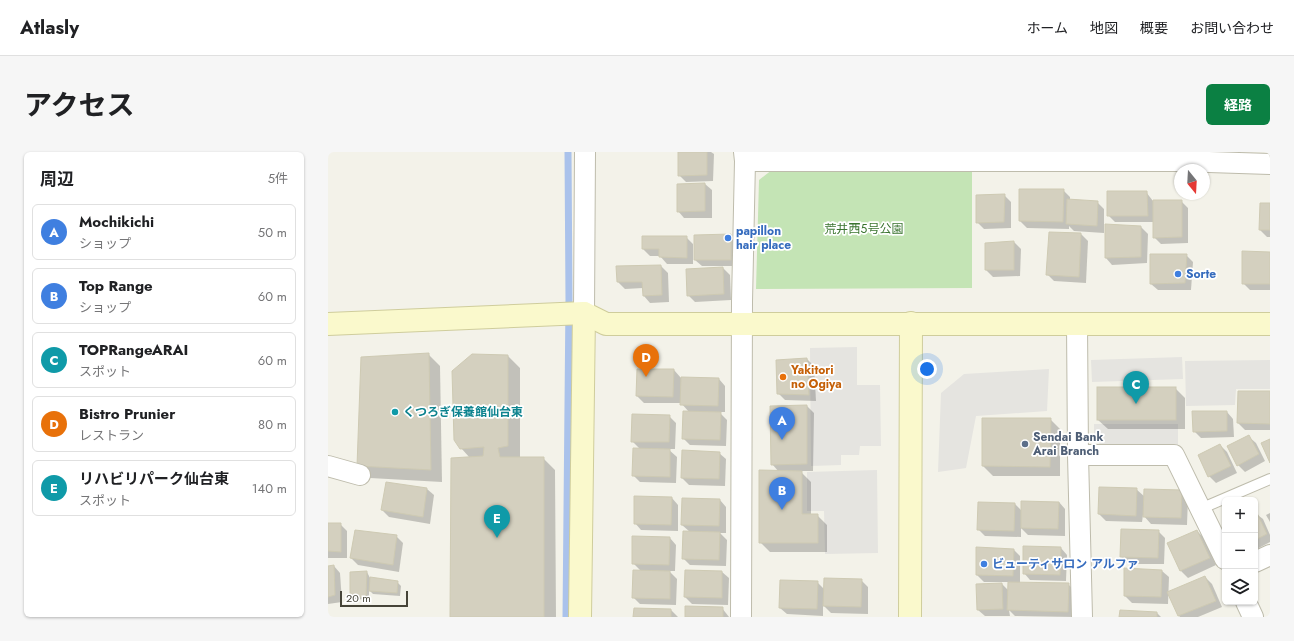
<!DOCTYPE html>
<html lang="ja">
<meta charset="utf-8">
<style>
body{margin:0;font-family:Jost,"Noto Sans JP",sans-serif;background:#f6f6f6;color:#202124}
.controls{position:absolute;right:12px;bottom:12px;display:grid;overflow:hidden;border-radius:6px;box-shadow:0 1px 3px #0004}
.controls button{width:36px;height:36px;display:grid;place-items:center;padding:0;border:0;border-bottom:1px solid #e0e0e0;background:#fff;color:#202124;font:20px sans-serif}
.compass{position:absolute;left:846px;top:12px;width:36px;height:36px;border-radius:50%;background:#fff;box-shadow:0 1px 3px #0004;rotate:162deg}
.scale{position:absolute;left:12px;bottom:10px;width:68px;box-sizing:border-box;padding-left:4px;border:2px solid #464438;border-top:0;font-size:11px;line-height:14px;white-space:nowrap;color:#464438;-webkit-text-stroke:3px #fff;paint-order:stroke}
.you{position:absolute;left:599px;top:217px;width:14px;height:14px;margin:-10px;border:3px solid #fff;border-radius:50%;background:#1a73e8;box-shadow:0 0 0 6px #1a73e833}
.badge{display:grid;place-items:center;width:26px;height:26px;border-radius:50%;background:#0b8043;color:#fff;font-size:13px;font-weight:700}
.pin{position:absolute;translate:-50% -33px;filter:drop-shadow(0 1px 2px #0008)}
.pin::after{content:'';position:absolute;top:21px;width:14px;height:12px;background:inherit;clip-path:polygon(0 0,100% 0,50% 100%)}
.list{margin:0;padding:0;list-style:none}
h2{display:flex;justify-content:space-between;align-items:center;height:52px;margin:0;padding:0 16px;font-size:17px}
h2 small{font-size:13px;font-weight:400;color:#757577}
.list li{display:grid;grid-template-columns:26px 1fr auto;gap:12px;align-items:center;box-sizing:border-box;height:56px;margin:0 8px 8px;padding:0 8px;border:1px solid #e0e0e0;border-radius:6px}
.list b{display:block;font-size:15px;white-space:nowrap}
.list p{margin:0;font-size:13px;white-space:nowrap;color:#757577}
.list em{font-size:13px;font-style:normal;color:#757577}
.icon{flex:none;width:22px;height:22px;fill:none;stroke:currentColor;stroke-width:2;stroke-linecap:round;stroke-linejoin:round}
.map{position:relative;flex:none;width:942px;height:465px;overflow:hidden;border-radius:6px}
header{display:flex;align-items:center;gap:24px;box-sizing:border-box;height:56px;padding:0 20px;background:#fff;border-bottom:1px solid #e0e0e0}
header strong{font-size:19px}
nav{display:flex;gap:22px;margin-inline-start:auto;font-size:14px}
.intro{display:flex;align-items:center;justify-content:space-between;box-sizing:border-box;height:96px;padding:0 24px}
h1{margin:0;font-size:28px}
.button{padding:10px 18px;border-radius:6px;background:#0b8043;color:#fff;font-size:14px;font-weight:700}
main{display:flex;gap:24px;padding:0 24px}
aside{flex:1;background:#fff;border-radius:6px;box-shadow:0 1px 3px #0004}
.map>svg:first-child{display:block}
</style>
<header>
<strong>Atlasly</strong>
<nav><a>ホーム</a><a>地図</a><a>概要</a><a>お問い合わせ</a></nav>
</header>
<div class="intro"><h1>アクセス</h1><a class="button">経路</a></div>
<main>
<aside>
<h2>周辺<small>5件</small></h2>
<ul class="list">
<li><span class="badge" style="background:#3f7fe0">A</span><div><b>Mochikichi</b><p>ショップ</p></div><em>50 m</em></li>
<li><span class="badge" style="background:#3f7fe0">B</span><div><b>Top Range</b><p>ショップ</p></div><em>60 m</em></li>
<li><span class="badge" style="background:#0f9aa8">C</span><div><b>TOPRangeARAI</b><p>スポット</p></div><em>60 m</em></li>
<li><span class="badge" style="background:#e8710a">D</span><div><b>Bistro Prunier</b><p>レストラン</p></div><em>80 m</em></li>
<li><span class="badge" style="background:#0f9aa8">E</span><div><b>リハビリパーク仙台東</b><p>スポット</p></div><em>140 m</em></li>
</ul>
</aside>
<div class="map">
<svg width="942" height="465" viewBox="0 0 942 465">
<rect width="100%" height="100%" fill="#f3f2e9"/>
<!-- green -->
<path fill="#c4e4b5" d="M 445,17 L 644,17 L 644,136 L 428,137 L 431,28 Z"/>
<!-- parking -->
<g fill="#e5e4e0">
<path d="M 529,195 L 529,233 L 552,233 L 553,294 L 532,294 L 531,303 L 513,303 L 513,313 L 483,314 L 482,196 Z"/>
<path d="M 854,205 L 855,227 L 764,230 L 763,208 Z"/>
<path d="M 942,208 L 942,237 L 908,237 L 907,253 L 858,254 L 857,209 Z"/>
<path d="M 721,217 L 719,259 L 648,264 L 638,316 L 610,320 L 613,241 L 636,222 Z"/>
<path d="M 766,272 L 850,272 L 850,293 L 773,293 L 766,287 Z"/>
<path d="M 549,318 L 550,401 L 497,402 L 496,359 L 479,359 L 479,320 Z"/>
</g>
<!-- shadow -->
<g fill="#0003">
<path d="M 351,0 L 383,0 L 386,2 L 385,29 L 358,30 L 351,23 Z"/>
<path d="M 866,0 L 913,0 L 913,6 Z"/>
<path d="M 377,32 L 384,38 L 384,66 L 356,66 L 350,59 L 350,33 Z"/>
<path d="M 735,38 L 742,45 L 742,49 L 769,50 L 776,57 L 776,81 L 746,79 L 741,74 L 741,77 L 699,76 L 692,69 Z"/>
<path d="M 818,40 L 825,49 L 853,49 L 860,56 L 860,91 L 833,92 L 826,85 L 826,70 L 787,70 L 780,63 Z"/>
<path d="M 676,43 L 683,50 L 683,76 L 656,77 L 649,70 Z"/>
<path d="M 942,52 L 942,85 L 939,85 L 932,78 Z"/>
<path d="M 813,75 L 820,82 L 819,111 L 784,113 L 778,106 Z"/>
<path d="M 753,82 L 760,89 L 758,131 L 726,129 L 719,122 Z"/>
<path d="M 403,83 L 410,90 L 410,114 L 374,114 L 367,108 Z"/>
<path d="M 358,85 L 365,92 L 365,112 L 339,112 L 332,104 L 322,104 L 315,97 Z"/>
<path d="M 686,90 L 693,97 L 692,124 L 665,125 L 658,118 Z"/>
<path d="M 942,101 L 942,138 L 922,138 L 915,131 Z"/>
<path d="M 858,103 L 865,110 L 863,138 L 830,138 L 823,132 Z"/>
<path d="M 333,114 L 340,121 L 341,150 L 322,151 L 316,144 L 315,136 L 297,137 L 290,130 L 289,115 Z"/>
<path d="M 395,116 L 402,123 L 403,148 L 367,150 L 360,143 Z"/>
<path d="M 100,202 L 112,214 L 114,330 L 42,326 L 30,314 Z"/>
<path d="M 180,204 L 192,216 L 192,306 L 215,306 L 227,318 L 228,465 L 123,465 L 142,306 L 133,296 Z"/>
<path d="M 479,207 L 486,214 L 488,249 L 457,248 L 450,241 L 449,209 Z"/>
<path d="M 310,218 L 346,218 L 353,226 L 391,227 L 397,234 L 397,260 L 391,260 L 399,268 L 398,294 L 362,293 L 355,286 L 361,260 L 353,251 L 316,251 L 309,244 Z"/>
<path d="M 847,236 L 857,246 L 857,277 L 780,277 L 770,268 Z"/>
<path d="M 911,240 L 942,240 L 942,278 L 917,278 L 910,271 Z"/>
<path d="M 479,254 L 486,261 L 485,319 L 472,319 L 483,330 L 483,363 L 489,363 L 499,373 L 499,400 L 442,400 L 432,390 L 451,320 L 444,312 Z"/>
<path d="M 899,260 L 905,267 L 906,285 L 873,286 L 866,279 Z"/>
<path d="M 341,264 L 348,271 L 347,297 L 340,297 L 349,305 L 348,331 L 312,330 L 305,323 L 312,297 L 304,289 Z"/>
<path d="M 722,267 L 732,277 L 732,324 L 665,324 L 655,314 Z"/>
<path d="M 921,285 L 928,291 L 937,309 L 917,320 L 910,313 Z"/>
<path d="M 892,293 L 899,300 L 909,321 L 888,331 L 881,324 Z"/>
<path d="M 391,301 L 398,307 L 397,334 L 361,333 L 354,326 Z"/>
<path d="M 59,331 L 99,337 L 106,343 L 102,372 L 61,365 L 54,358 Z"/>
<path d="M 772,336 L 808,337 L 817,345 L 853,339 L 860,346 L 859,373 L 823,372 L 815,363 L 814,370 L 778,369 L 771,362 Z"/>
<path d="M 344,346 L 350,353 L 350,379 L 313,378 L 307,371 Z"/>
<path d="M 392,348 L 398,355 L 398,381 L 392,381 L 399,388 L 398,414 L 362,413 L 355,406 L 362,380 L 354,373 Z"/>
<path d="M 731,350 L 737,357 L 737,384 L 700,383 L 693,376 L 693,385 L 657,384 L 650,377 L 651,351 L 687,352 L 694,359 Z"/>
<path d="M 927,361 L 935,367 L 942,383 L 942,390 L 927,398 Z"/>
<path d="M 942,361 L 942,370 L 938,363 Z"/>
<path d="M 0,372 L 12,372 L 19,379 L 19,406 L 0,406 Z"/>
<path d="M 830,379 L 837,386 L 836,412 L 800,412 L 793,405 Z"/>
<path d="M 869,379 L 876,386 L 888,413 L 860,426 L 853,419 L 840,392 Z"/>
<path d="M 68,384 L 75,391 L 71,420 L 30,413 L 23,406 Z"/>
<path d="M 342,386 L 348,393 L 347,419 L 341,419 L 349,427 L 348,453 L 312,452 L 305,445 L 313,419 L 305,411 Z"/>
<path d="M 733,396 L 739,403 L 738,429 L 702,428 L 696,421 Z"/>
<path d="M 686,398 L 692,404 L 692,431 L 740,432 L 747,439 L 747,465 L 687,464 L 681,458 L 682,464 L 657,464 L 650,458 L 674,432 L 681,439 L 681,430 L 656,430 L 649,423 Z"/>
<path d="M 6,414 L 12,421 L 14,450 L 0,452 L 0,415 Z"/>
<path d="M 834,419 L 841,425 L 840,452 L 804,451 L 797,444 Z"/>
<path d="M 39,420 L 42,426 L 69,430 L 73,434 L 72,444 L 45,442 L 41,438 L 41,448 L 27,447 L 23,444 Z"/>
<path d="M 394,420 L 401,426 L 400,453 L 364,452 L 357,445 Z"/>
<path d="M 877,425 L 884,432 L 894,455 L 870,465 L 852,465 L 850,463 Z"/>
<path d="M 533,428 L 540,435 L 540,462 L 503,461 L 495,453 L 495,464 L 459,462 L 452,456 L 489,430 L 497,438 Z"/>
<path d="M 394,456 L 401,465 L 358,465 Z"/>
<path d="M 343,458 L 350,465 L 306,465 Z"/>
<path d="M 829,461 L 833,465 L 792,465 Z"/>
</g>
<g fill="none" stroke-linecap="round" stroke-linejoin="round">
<!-- stream -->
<path stroke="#aac2eb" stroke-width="7" d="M 238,465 L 241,147 L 240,0"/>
</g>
<!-- building -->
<g fill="#d4d0bf" stroke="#cecab3">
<path d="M 350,0 L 379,0 L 379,23 L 350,24 Z"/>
<path d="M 377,31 L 377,59 L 349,60 L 349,32 Z"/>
<path d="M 691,37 L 736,37 L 735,70 L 691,69 Z"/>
<path d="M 779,39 L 819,39 L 820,64 L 779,64 Z"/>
<path d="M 677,42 L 676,70 L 648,71 L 648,43 Z"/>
<path d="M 739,47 L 770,49 L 769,74 L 738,72 Z"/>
<path d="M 825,48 L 854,48 L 854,85 L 825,86 Z"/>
<path d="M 932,51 L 942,51 L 942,78 L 931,78 Z"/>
<path d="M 777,72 L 813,74 L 813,105 L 777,106 Z"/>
<path d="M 721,80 L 753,81 L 751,125 L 718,123 Z"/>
<path d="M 403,82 L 403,108 L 366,108 L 366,83 Z"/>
<path d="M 314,84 L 359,84 L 359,106 L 331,105 L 331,97 L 314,97 Z"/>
<path d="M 686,89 L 686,118 L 657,118 L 657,91 Z"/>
<path d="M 914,99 L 942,100 L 942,132 L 914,132 Z"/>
<path d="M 822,102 L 859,102 L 857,131 L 822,132 Z"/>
<path d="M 333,113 L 334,143 L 315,144 L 314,130 L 289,130 L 288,114 Z"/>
<path d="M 395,115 L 396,142 L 359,144 L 358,117 Z"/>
<path d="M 101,201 L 103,318 L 29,314 L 33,205 Z"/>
<path d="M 144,202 L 180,203 L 180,294 L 170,296 L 172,305 L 216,305 L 216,465 L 122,465 L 123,306 L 155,304 L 156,295 L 132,297 L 126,288 L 124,219 Z"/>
<path d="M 479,206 L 481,243 L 449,242 L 448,208 Z"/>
<path d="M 309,217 L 346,217 L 345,245 L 308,244 Z"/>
<path d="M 353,225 L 391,226 L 390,254 L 352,253 Z"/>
<rect x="769" y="235" width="79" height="33"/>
<path d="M 910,239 L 942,239 L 942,272 L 909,271 Z"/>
<path d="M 479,253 L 479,312 L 443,313 L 442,254 Z"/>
<path d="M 355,259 L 393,260 L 392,288 L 354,287 Z"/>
<path d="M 864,259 L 899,259 L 899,279 L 865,280 Z"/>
<path d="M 304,262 L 342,263 L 341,290 L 303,290 Z"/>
<path d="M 654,266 L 723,266 L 722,315 L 654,314 Z"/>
<path d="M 921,283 L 931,302 L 909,314 L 899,294 Z"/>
<path d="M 942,287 L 942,311 L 933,291 Z"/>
<path d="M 892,292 L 903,314 L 880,325 L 870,303 Z"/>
<path d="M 305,296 L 342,297 L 342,325 L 304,324 Z"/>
<path d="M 354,298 L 392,300 L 391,327 L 353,326 Z"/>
<path d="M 431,318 L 474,319 L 474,362 L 490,362 L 490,391 L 431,391 Z"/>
<path d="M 58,330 L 99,336 L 95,365 L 53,358 Z"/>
<path d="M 771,335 L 809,336 L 808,364 L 770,362 Z"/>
<path d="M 816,337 L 854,338 L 853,366 L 815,365 Z"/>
<path d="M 306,344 L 344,345 L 343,373 L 306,372 Z"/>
<path d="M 354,346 L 392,347 L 391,374 L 353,373 Z"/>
<path d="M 693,349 L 731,350 L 730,377 L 693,376 Z"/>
<path d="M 650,350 L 687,351 L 686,379 L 649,378 Z"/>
<path d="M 928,359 L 939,382 L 927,388 L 927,360 Z"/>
<path d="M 0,371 L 13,371 L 13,400 L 0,399 Z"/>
<path d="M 793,377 L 831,378 L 830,406 L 792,405 Z"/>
<path d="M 27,378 L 69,383 L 65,413 L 22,406 Z"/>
<path d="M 869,378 L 882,406 L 852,419 L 839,391 Z"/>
<path d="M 355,379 L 392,380 L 391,408 L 354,407 Z"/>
<path d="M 304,384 L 342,385 L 341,413 L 304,412 Z"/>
<path d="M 695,394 L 733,395 L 732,423 L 695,422 Z"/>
<path d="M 648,395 L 686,397 L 685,424 L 648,423 Z"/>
<path d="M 6,413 L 7,443 L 0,445 L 0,414 Z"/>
<path d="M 796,416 L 834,418 L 833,445 L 796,444 Z"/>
<path d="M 305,418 L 342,419 L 342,447 L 304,446 Z"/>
<path d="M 357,418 L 394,419 L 394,446 L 356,445 Z"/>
<path d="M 39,419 L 38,445 L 22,444 L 22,420 Z"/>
<path d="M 877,424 L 888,449 L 850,464 L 839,440 Z"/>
<path d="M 42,425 L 70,429 L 69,441 L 41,439 Z"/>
<path d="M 496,426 L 534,427 L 533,455 L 495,454 Z"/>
<path d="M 452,428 L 490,429 L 489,457 L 451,456 Z"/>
<path d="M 680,430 L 741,431 L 740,460 L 679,458 Z"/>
<path d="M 674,431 L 675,457 L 649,458 L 648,432 Z"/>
<path d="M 357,454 L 395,455 L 395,465 L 357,465 Z"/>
<path d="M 306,456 L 343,457 L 343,465 L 305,465 Z"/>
<path d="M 792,458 L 829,460 L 829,465 L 791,465 Z"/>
</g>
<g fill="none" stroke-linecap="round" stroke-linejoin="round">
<defs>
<path id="lane" d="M 872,357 L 942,327"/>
<g id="street">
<path d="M 416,0 L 417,9 L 850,9 L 942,12"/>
<path d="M 256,161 L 257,0"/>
<path d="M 749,172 L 750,303 L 846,303 L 897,407"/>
<path d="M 750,303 L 754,465"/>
<path d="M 0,314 L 32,323"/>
<path d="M 927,410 L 942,403"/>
<path d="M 918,450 L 925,465"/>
<path d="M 413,465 L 414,150 L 417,9"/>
</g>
<g id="secondary">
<path d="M 0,172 L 256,161 L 278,172 L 942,172"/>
<path d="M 252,465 L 256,161"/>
<path d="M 582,465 L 583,171"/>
</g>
</defs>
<!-- lane casing -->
<use href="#lane" stroke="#bebcac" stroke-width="12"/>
<!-- street casing -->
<use href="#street" stroke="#bebcac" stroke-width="22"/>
<!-- secondary casing -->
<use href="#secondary" stroke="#cfcd9c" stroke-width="24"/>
<!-- lane -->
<use href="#lane" stroke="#fff" stroke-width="10"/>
<!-- street -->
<use href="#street" stroke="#fff" stroke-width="20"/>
<!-- secondary -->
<use href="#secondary" stroke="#faf9cc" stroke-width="22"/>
</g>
<!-- markers -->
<g fill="#3f7fe0" stroke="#fff" stroke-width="1.5">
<circle cx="400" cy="86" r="4"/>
<circle cx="850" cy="122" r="4"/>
<circle cx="656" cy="412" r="4"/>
</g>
<circle fill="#e8710a" stroke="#fff" stroke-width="1.5" cx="455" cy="225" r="4"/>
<circle fill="#0f9aa8" stroke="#fff" stroke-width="1.5" cx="67" cy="260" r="4"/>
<circle fill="#5c6f8a" stroke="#fff" stroke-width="1.5" cx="697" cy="292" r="4"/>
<g text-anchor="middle" stroke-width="3.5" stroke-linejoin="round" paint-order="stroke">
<!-- park labels -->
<g font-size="12" fill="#3a742f" stroke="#fff">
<text x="536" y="81">荒井西5号公園</text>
</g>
<!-- shop labels -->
<g font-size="12" font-weight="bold" fill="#366cbe" stroke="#fff" text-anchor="start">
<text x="408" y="83">papillon<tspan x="408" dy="14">hair place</tspan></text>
<text x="858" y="126">Sorte</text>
<text x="664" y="416">ビューティサロン アルファ</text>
</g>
<!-- food labels -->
<g font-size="12" font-weight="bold" fill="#c56008" stroke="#fff" text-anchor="start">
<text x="463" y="222">Yakitori<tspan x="463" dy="14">no Ogiya</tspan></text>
</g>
<!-- culture labels -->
<g font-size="12" font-weight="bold" fill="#0d838f" stroke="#fff" text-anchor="start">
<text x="75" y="264">くつろぎ保養館仙台東</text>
</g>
<!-- service labels -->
<g font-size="12" font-weight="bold" fill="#4e5e75" stroke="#fff" text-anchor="start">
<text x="705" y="289">Sendai Bank<tspan x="705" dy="14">Arai Branch</tspan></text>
</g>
</g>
</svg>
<div class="controls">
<button>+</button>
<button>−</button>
<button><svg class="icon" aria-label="layers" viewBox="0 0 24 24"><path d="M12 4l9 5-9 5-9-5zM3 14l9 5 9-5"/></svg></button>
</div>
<svg class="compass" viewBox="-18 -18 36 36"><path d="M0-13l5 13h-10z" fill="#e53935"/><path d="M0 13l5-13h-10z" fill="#757577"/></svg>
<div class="scale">20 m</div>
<div class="you"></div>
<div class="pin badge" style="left:454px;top:288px;background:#3f7fe0">A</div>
<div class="pin badge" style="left:454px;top:358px;background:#3f7fe0">B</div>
<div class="pin badge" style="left:808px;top:252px;background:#0f9aa8">C</div>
<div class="pin badge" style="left:318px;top:225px;background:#e8710a">D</div>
<div class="pin badge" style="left:169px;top:386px;background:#0f9aa8">E</div>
</div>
</main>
